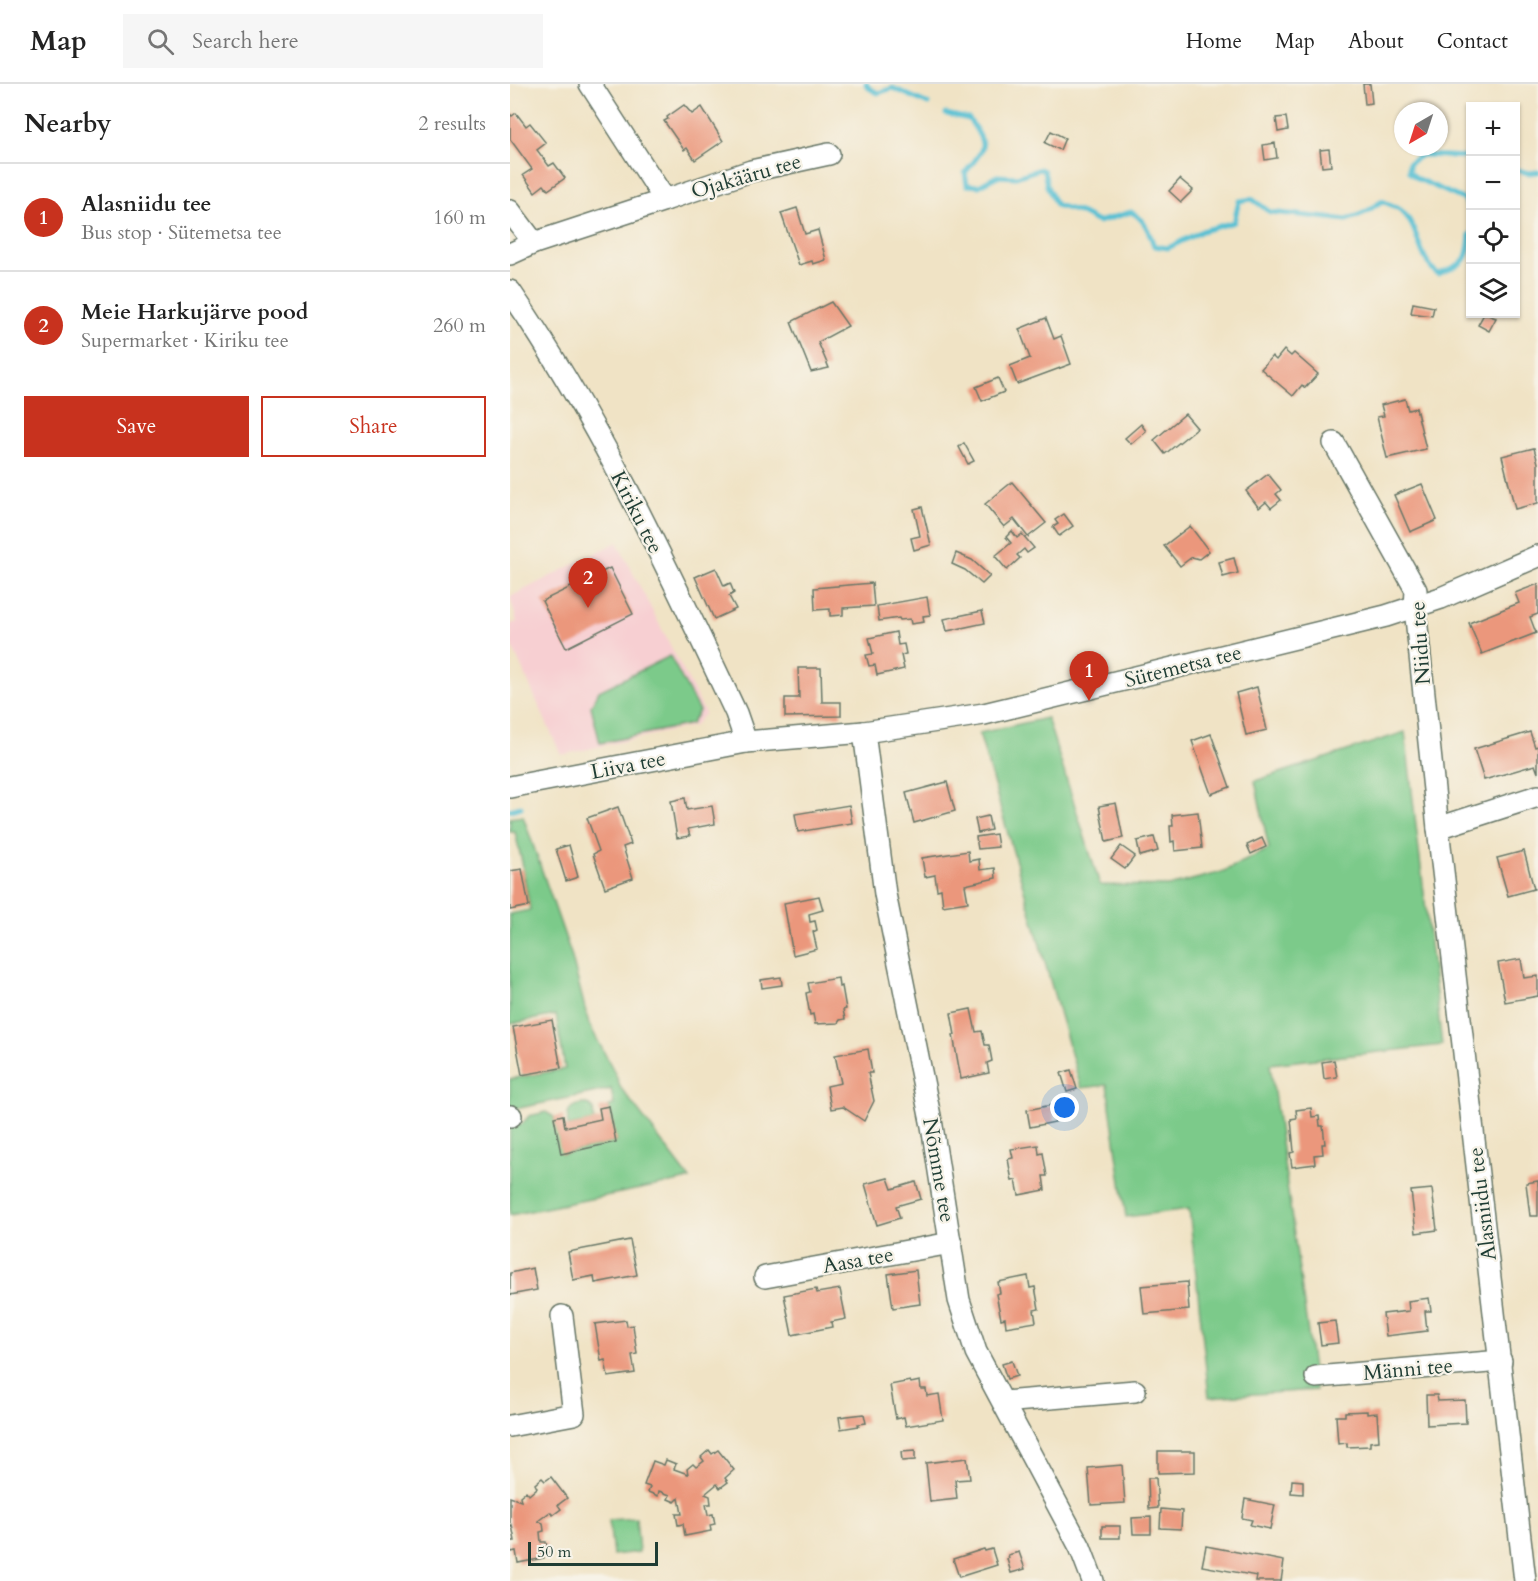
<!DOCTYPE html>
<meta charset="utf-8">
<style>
body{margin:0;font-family:Cardo,serif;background:#f6f6f6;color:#222}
.controls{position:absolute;right:18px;top:18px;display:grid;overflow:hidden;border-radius:0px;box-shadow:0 2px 4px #0004}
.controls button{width:54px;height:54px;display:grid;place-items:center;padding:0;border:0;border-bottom:2px solid #e0e0e0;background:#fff;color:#222;font:30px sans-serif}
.compass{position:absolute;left:884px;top:18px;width:54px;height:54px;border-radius:50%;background:#fff;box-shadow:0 2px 4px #0004;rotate:219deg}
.scale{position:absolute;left:18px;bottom:15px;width:130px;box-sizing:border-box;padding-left:6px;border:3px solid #1f3d34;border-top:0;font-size:16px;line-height:21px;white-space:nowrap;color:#1f3d34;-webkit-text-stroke:4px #f7f3e8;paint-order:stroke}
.you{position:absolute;left:555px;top:1024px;width:21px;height:21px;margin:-15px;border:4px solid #fff;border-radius:50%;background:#1a73e8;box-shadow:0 0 0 9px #1a73e833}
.badge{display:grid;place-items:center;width:39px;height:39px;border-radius:50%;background:#c8321e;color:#fff;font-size:20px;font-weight:700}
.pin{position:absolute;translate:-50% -50px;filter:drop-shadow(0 2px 3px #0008)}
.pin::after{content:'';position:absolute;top:32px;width:21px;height:18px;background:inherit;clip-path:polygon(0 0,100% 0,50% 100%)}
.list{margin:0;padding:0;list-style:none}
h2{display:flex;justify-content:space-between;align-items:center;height:78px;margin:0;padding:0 24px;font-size:26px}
h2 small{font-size:20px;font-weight:400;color:#767676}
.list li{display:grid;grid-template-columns:39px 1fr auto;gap:18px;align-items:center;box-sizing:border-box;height:108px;padding:0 24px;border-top:2px solid #e0e0e0}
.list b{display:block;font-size:22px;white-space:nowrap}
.list p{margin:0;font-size:20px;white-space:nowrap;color:#767676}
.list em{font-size:20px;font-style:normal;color:#767676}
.actions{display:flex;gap:12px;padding:18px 24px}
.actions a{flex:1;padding:14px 0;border:2px solid #c8321e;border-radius:0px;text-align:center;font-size:21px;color:#c8321e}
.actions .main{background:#c8321e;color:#fff}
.icon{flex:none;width:33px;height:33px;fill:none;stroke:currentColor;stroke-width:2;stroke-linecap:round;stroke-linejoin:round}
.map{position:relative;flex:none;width:1028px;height:1497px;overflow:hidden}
header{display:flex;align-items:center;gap:36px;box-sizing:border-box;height:84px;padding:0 30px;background:#fff;border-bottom:2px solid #e0e0e0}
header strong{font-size:28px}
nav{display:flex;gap:33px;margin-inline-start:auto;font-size:21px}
.search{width:420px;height:54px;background:#f6f6f6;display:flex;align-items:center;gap:15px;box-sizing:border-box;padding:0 21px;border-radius:0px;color:#767676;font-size:22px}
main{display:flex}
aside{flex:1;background:#fff}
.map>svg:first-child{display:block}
</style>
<header>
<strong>Map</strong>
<div class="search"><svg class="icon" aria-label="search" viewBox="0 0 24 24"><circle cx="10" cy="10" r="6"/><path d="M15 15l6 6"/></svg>Search here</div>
<nav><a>Home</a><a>Map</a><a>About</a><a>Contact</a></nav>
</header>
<main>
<aside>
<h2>Nearby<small>2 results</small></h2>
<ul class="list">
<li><span class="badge">1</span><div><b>Alasniidu tee</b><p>Bus stop · Sütemetsa tee</p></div><em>160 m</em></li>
<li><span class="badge">2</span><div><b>Meie Harkujärve pood</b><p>Supermarket · Kiriku tee</p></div><em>260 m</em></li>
</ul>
<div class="actions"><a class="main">Save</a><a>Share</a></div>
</aside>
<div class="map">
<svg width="1028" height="1497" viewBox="0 0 1028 1497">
<rect width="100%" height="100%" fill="#f7f3e8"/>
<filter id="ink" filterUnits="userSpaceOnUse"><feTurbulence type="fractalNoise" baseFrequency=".0167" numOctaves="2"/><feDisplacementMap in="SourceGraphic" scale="12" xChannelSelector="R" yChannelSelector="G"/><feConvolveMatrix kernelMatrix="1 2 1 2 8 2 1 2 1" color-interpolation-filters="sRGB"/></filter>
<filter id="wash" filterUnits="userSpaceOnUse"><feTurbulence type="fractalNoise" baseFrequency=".008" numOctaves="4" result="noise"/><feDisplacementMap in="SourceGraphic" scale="24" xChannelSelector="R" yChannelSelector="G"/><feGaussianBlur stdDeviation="1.35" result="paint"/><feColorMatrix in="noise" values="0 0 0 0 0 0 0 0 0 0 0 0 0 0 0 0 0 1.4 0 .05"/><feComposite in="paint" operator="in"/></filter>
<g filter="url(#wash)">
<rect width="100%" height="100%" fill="#f0e3c5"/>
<!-- built -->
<path fill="#f7cfd2" d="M 107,458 L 195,629 L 184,642 L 51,671 L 1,560 L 0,540 L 7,538 L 0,513 Z"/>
<!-- green -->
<g fill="#7cca8a" stroke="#4e845f" stroke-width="1.5">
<path d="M 160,572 L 189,627 L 181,640 L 90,659 L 81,622 L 89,607 Z"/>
<path d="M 537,634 L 590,801 L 659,802 L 712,788 L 759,765 L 745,697 L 895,648 L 932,961 L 760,980 L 806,1306 L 699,1313 L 679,1125 L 616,1133 L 597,1001 L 571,1004 L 469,649 Z"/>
<path d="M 13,732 L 61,870 L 79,940 L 105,989 L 110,1003 L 180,1095 L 0,1131 L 0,1037 L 4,1041 L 12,1040 L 19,1032 L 36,1028 L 44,1033 L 52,1070 L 106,1058 L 99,1022 L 104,1021 L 101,1005 L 0,1026 L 0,995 L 55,985 L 46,931 L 0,940 L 0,830 L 20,826 L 12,778 L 5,748 L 0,748 L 0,734 Z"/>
<path d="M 77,1020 L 83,1025 L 84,1037 L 58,1042 C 56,1026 60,1020 77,1020 Z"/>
<path d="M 126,1434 L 129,1468 L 103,1471 L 99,1436 Z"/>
</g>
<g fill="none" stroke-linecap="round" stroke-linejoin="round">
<!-- stream -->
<g stroke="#57c0d3" stroke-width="5">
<path d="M 356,0 L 359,4 L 368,9 L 383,4 L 418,20"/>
<path d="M 436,30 L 459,35 C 479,63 475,63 455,89 L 457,101 L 469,102 L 487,92 L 506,93 L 530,85 L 534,87 L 537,102 L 546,121 L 569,128 L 588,138 L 621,128 C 635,135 639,148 644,162 L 658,164 L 692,147 L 724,138 L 729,117 L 742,115 L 760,128 L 837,136 L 856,128 L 872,117 C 878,120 889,123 893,128 C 910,146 908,175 928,190 C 955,179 958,179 960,150"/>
<path d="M 960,73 L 912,71 L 899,79 L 899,88 L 908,95 L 955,116 L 960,129"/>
<path d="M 1005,85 L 1018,89 L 1028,88"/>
<path d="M 0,726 L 11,723"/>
</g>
</g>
<g id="blocks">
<!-- building -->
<g fill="#eb977c">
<path d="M 853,0 L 860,0 L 862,19 L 855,20 Z"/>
<path d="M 174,21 L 182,30 L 192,23 L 213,57 L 185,76 L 177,64 L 174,66 L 154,37 L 158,35 L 157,33 Z"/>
<path d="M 6,29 L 16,42 L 20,39 L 36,59 L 27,66 L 39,82 L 44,79 L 55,94 L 38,106 L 34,101 L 25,108 L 13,91 L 22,85 L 0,55 L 0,30 L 2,32 Z"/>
<path d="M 776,33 L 778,46 L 768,48 L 766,34 Z"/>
<path d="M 541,47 L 555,54 L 550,66 L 535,59 Z"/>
<path d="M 765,59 L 767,74 L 755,76 L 753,61 Z"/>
<path d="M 819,65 L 821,82 L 812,83 L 810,66 Z"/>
<path d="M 670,95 L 683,106 L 671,118 L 659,107 Z"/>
<path d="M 287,124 L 295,150 L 308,146 L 316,176 L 303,180 L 302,177 L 289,181 L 271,129 Z"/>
<path d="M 321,218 L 338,242 L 308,258 L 319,284 L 301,288 L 281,238 Z"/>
<path d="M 903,219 L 924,223 L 922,232 L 901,229 Z"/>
<path d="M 974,230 L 986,234 L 979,247 L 968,241 Z"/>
<path d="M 536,234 L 544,255 L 551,252 L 561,280 L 507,300 L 500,282 L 520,274 L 509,245 Z"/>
<path d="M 774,266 L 781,272 L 784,269 L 808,290 L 795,304 L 792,301 L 783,312 L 751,285 L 762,272 L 766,276 Z"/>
<path d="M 488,294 L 494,308 L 472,317 L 466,303 Z"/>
<path d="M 895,315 L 898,326 L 906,324 L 916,365 L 877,374 L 867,333 L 874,332 L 871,321 Z"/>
<path d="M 675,330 L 687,344 L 655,370 L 644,356 Z"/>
<path d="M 631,340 L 636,347 L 621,360 L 615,354 Z"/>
<path d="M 454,359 L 464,377 L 458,380 L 449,363 Z"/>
<path d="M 1024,364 L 1028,379 L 1028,419 L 1005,425 L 992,372 Z"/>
<path d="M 758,390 L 771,406 L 766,410 L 771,416 L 761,424 L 756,418 L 749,424 L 736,407 Z"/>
<path d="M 502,398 L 536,439 L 518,453 L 504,435 L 494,443 L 475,420 Z"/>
<path d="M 912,400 L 927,436 L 900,448 L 884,411 Z"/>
<path d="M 412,423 L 421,461 L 404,466 L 401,454 L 410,452 L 404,425 Z"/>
<path d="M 554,430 L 563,442 L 549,452 L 543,443 L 548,440 L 545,436 Z"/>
<path d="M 680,442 L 699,467 L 689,475 L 682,473 L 670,482 L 654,462 Z"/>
<path d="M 502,447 L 507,454 L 512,450 L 524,464 L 517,469 L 514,465 L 507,471 L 510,474 L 497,486 L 485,472 L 501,459 L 496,453 Z"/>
<path d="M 446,469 L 462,476 L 480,492 L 472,500 L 455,486 L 442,480 Z"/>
<path d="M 724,474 L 728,489 L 713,493 L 709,478 Z"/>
<path d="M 100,484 L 123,530 L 56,564 L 32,517 Z"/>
<path d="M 206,484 L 214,502 L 220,499 L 224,509 L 219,512 L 226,525 L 204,535 L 185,493 Z"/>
<path d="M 362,499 L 364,522 L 333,524 L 333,531 L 320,532 L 320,525 L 305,526 L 304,504 Z"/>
<path d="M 1028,500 L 1028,530 L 1020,533 L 1026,549 L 972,570 L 959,539 L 1009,519 L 1005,509 Z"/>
<path d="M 417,513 L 420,531 L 413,532 L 414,538 L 401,540 L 400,535 L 390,536 L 389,534 L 369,537 L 367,522 Z"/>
<path d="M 472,527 L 475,539 L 437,547 L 434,535 Z"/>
<path d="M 386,548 L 388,561 L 394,560 L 396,570 L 391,571 L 394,585 L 367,591 L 365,581 L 359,582 L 356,571 L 363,570 L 359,554 Z"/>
<path d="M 288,584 L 311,584 L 312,618 L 331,618 L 331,632 L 275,633 L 275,614 L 289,614 Z"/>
<path d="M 747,603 L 757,646 L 736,651 L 726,609 Z"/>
<path d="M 1020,648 L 1025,663 L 1028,662 L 1028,689 L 1025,681 L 974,696 L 964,665 Z"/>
<path d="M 701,650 L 720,703 L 701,710 L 682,657 Z"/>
<path d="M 437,698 L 445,727 L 404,739 L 396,709 Z"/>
<path d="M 175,714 L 177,726 L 202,722 L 205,740 L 178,745 L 180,752 L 167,754 L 161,717 Z"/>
<path d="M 606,719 L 613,754 L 596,758 L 589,722 Z"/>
<path d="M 339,721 L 342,739 L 288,748 L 285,730 Z"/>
<path d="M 108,723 L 121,760 L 113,763 L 123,794 L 95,804 L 83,770 L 89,767 L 77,734 Z"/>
<path d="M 688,728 L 692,764 L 665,767 L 664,757 L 661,758 L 660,742 L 663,742 L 662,731 Z"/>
<path d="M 478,732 L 481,746 L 468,749 L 465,735 Z"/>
<path d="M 486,750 L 488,763 L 468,765 L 466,753 Z"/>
<path d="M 644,753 L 648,767 L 630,772 L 627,757 Z"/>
<path d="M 752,754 L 756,763 L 741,770 L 737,761 Z"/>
<path d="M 59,761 L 68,793 L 56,797 L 46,765 Z"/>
<path d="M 611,762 L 625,772 L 615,785 L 601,775 Z"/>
<path d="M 458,767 L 459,777 L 469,775 L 470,786 L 485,784 L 486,794 L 455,801 L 458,818 L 433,822 L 431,805 L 427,806 L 425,791 L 415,793 L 412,774 Z"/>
<path d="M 1014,767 L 1024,805 L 998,812 L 987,774 Z"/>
<path d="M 12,785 L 19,822 L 0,826 L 0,787 Z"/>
<path d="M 309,812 L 313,826 L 299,830 L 300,838 L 305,837 L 307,846 L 303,848 L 307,865 L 283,871 L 274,819 Z"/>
<path d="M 1011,875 L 1014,894 L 1028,892 L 1028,912 L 995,918 L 988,879 Z"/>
<path d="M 271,893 L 272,901 L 252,904 L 251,896 Z"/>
<path d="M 328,894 L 329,903 L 332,902 L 336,925 L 333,926 L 335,935 L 330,936 L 328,939 L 305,940 L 303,930 L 300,931 L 296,909 L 300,908 L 298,899 Z"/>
<path d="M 461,925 L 466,948 L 472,947 L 475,961 L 479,961 L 482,977 L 477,979 L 479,989 L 451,995 L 443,951 L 445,951 L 441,929 Z"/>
<path d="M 42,936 L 51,984 L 12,991 L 3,943 Z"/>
<path d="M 358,965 L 362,989 L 358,989 L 364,1017 L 354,1037 L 333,1023 L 321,1025 L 317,1002 L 331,999 L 325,971 Z"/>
<path d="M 824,976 L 827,993 L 814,995 L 812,978 Z"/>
<path d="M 561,986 L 567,1005 L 557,1008 L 551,989 Z"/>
<path d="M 542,1021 L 545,1038 L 520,1043 L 517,1026 Z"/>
<path d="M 99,1022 L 106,1058 L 51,1070 L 44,1033 L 53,1031 L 55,1043 L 91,1035 L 89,1024 Z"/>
<path d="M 801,1024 L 802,1033 L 809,1032 L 810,1042 L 813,1042 L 815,1060 L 812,1060 L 813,1070 L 804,1071 L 805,1080 L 782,1083 L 780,1069 L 784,1068 L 781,1035 L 787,1034 L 786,1026 Z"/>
<path d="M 528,1061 L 529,1070 L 533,1069 L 537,1092 L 533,1092 L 535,1106 L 509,1111 L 506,1096 L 502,1097 L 498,1075 L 503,1074 L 501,1065 Z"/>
<path d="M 378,1094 L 382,1105 L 406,1098 L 411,1115 L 386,1122 L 390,1134 L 367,1141 L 355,1100 Z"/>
<path d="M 1028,1097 L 1028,1132 L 1020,1132 L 1016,1099 Z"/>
<path d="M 922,1105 L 927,1146 L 906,1149 L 901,1107 Z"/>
<path d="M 120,1156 L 127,1191 L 85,1199 L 84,1192 L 63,1196 L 58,1168 Z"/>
<path d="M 23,1184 L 27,1206 L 0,1211 L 0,1189 Z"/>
<path d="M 406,1186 L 410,1220 L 383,1224 L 378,1190 Z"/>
<path d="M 518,1192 L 520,1204 L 525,1203 L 529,1225 L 524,1226 L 526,1238 L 496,1243 L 495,1234 L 491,1235 L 486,1210 L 490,1209 L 488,1198 Z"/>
<path d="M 677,1198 L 679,1226 L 634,1230 L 631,1202 Z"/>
<path d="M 306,1205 L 307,1209 L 330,1205 L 336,1235 L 321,1238 L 322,1243 L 282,1251 L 274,1211 Z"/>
<path d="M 919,1214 L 921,1227 L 915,1227 L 917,1247 L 876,1252 L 873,1230 L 899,1227 L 898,1217 Z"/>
<path d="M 116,1236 L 117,1242 L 123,1241 L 127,1270 L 122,1271 L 125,1289 L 98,1293 L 95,1276 L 91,1277 L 85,1240 Z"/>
<path d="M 825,1237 L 828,1259 L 811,1261 L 808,1239 Z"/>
<path d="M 502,1277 L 507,1292 L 497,1295 L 492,1280 Z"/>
<path d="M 400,1297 L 401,1299 L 410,1297 L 411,1305 L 416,1305 L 417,1312 L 429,1310 L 433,1336 L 396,1342 L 394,1333 L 386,1335 L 380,1301 Z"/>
<path d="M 916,1311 L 927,1311 L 928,1317 L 955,1316 L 956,1339 L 917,1341 Z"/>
<path d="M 857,1327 L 857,1330 L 867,1329 L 869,1357 L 860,1358 L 860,1362 L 837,1363 L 837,1359 L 828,1360 L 826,1332 L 835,1332 L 835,1328 Z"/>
<path d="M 354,1330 L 356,1339 L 348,1340 L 349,1342 L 331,1345 L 329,1333 Z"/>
<path d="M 199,1366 L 202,1370 L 208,1366 L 224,1386 L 215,1394 L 218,1398 L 210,1404 L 207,1400 L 195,1410 L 200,1412 L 201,1420 L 196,1420 L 198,1431 L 203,1430 L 205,1440 L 200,1441 L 201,1447 L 175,1452 L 173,1440 L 168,1441 L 166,1430 L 172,1430 L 169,1414 L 165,1418 L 158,1415 L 160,1411 L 149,1407 L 148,1412 L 138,1408 L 140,1403 L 134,1401 L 143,1377 L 154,1381 L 156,1376 L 166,1380 L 164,1385 L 178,1390 L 177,1385 L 183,1380 L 186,1383 L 194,1377 L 191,1373 Z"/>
<path d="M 405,1367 L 405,1376 L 392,1377 L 391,1368 Z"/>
<path d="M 648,1367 L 685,1367 L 685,1388 L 648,1389 Z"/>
<path d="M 457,1374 L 460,1395 L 445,1396 L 447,1415 L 420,1418 L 416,1379 Z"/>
<path d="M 612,1381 L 615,1419 L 581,1421 L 578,1384 Z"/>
<path d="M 41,1393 L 57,1414 L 48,1421 L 51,1425 L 43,1431 L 40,1428 L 28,1437 L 33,1439 L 34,1447 L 30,1448 L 31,1458 L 36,1458 L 38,1468 L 33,1468 L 34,1474 L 8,1479 L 6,1467 L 1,1468 L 0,1459 L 0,1457 L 5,1457 L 2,1441 L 0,1444 L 0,1413 L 11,1417 L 10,1412 L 16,1407 L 19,1411 L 27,1404 L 25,1400 L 32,1394 L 35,1397 Z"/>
<path d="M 638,1394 L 646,1394 L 648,1424 L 639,1425 Z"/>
<path d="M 782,1396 L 793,1397 L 793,1410 L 781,1409 Z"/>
<path d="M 735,1415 L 765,1421 L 760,1445 L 740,1441 L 742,1436 L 732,1434 Z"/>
<path d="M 651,1425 L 672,1427 L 671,1445 L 650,1444 Z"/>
<path d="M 641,1433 L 641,1450 L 623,1450 L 622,1434 Z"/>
<rect x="592" y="1442" width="18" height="12"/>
<path d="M 696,1462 L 774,1477 L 771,1497 L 746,1497 L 747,1492 L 692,1482 Z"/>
<path d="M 474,1465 L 475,1467 L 482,1465 L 487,1481 L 449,1493 L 443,1475 Z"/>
<path d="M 509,1468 L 515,1485 L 501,1489 L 497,1475 L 499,1474 L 498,1471 Z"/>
</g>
</g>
</g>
<g filter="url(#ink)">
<use href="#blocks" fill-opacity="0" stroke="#687767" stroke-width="1.5"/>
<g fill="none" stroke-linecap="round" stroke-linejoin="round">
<defs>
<g id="street">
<path d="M 155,116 L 241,87 L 319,70"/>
<path d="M 0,127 L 24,159"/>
<path d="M 0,170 L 24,159 L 155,116 L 80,0"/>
<path d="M 0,207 C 90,338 158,485 226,629 L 236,658"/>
<path d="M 824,359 L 906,506 L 905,524 L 928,744 L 1015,1497"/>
<path d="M 354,648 L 375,810 L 422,1042 L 449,1216 L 466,1268 L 570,1463 L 583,1497"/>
<path d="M 0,703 L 236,658 L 354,648 L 474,630 L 876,532 L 931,514 L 1028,472"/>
<path d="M 928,744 L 1028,712"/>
<path d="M 0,1032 L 1,1032"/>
<path d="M 255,1193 L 441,1159"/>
<path d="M 806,1293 L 991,1277"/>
<path d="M 494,1318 L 625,1307"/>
<path d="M 0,1342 L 64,1330 L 52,1232"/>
</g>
</defs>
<!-- street casing -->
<use href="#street" stroke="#687767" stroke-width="24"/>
<!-- street -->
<use href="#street" stroke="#fff" stroke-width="21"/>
</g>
</g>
<g text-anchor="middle" stroke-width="4.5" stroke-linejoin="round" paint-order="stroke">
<!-- street labels -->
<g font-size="21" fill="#1f3d34" stroke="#f7f3e8">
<text transform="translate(236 92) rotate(-16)" y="7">Ojakääru tee</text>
<text transform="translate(127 428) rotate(63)" y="7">Kiriku tee</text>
<text transform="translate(910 559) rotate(-94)" y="7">Niidu tee</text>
<text transform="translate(673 582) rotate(-14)" y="7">Sütemetsa tee</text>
<text transform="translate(118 681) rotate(-11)" y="7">Liiva tee</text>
<text transform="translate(429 1086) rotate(80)" y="7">Nõmme tee</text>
<text transform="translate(972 1120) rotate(-97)" y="7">Alasniidu tee</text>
<text transform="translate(348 1176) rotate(-10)" y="7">Aasa tee</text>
<text transform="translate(898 1285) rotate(-5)" y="7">Männi tee</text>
</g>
</g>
</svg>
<div class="controls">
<button>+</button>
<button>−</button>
<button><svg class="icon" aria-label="locate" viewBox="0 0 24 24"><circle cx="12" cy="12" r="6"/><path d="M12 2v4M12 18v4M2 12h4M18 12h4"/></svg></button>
<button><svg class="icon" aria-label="layers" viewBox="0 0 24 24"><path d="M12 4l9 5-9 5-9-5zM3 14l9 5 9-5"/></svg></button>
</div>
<svg class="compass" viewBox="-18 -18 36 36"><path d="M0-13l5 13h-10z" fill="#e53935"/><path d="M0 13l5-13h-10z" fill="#767676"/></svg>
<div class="scale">50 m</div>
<div class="you"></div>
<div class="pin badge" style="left:579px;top:617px">1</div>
<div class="pin badge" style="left:78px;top:524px">2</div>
</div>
</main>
